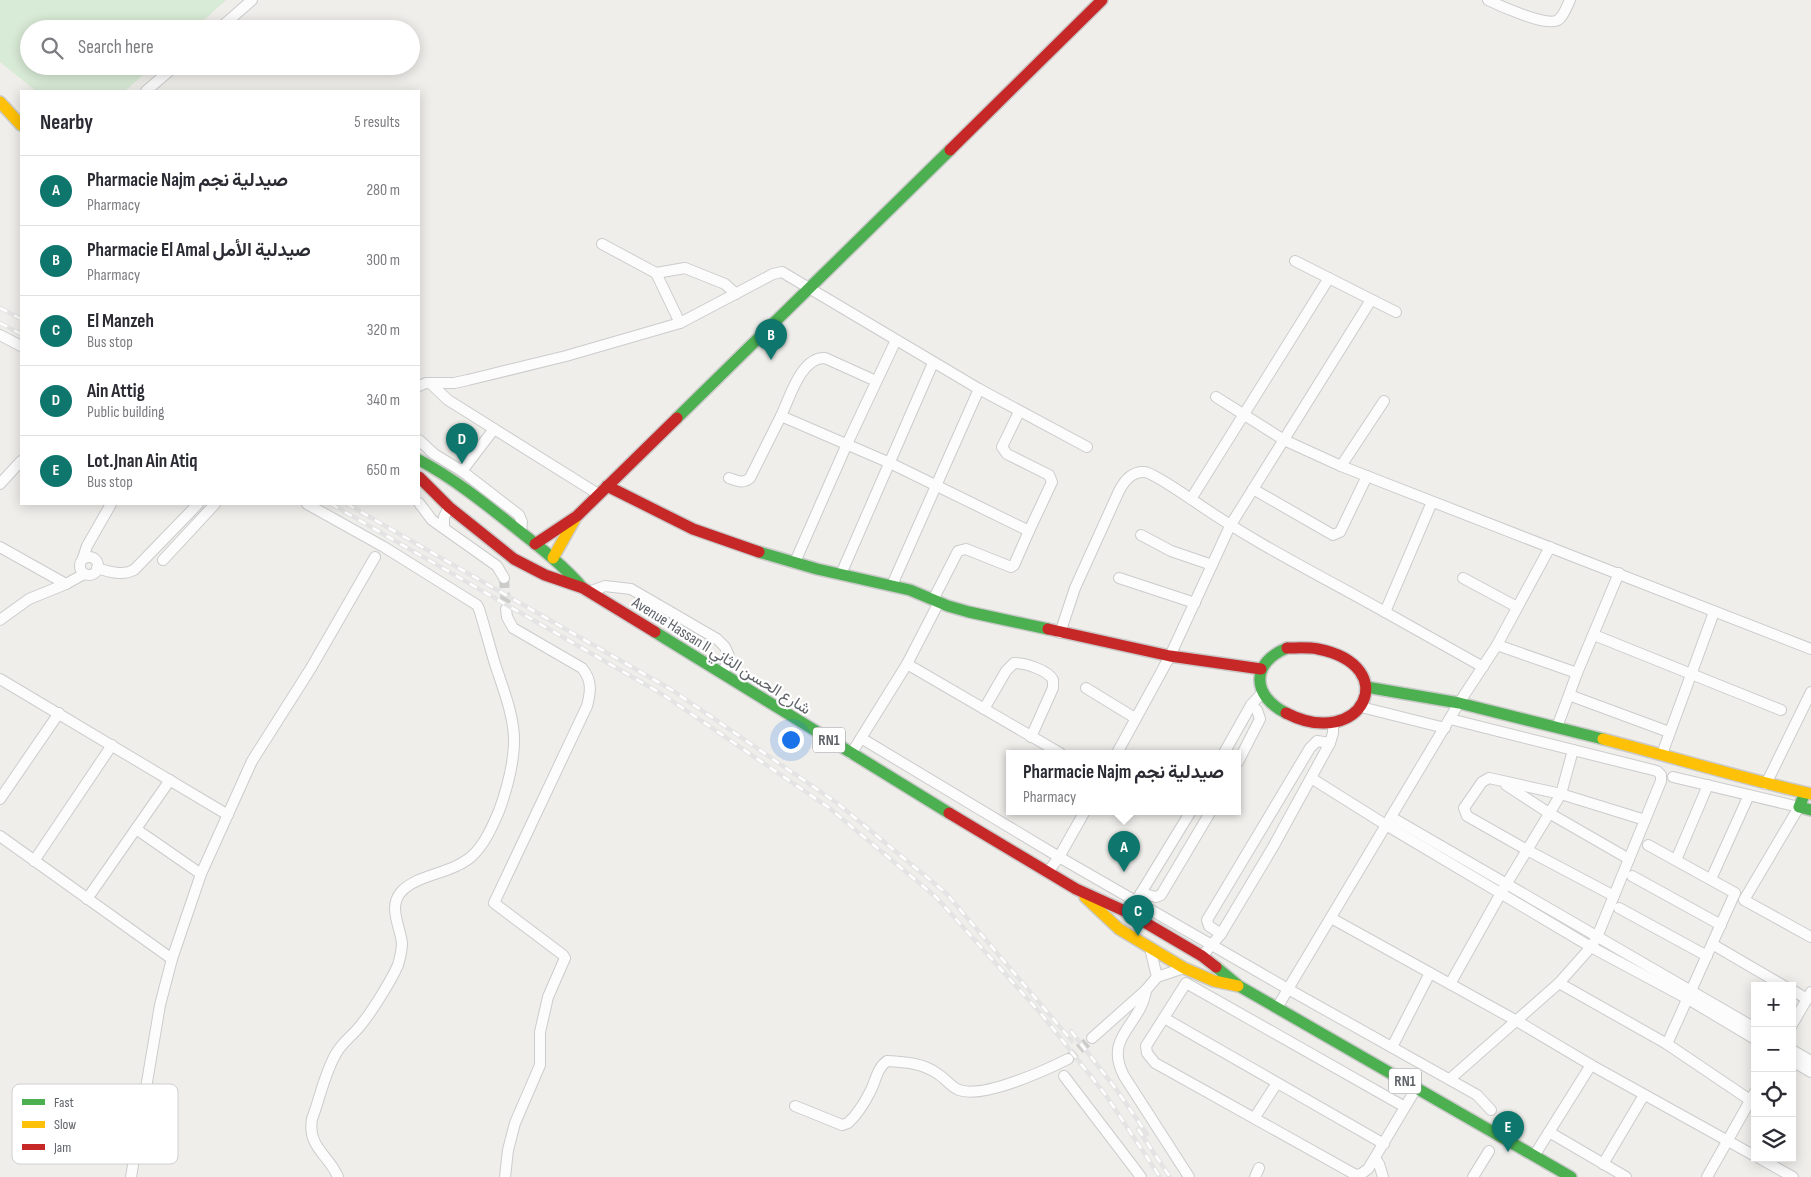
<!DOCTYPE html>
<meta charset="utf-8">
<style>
body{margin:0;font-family:"Sofia Sans Condensed",Vazirmatn,sans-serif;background:#f2f2f3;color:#2b2b33}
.controls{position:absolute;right:15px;bottom:15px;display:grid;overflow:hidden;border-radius:0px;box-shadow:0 2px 12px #0003}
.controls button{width:45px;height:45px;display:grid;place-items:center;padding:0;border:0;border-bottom:1px solid #e1e1e2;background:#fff;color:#2b2b33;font:25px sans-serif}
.you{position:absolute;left:790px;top:739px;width:18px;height:18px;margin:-12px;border:4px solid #fff;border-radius:50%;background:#1a73e8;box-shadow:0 0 0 8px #1a73e833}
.badge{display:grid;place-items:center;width:32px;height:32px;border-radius:50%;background:#0f766e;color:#fff;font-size:16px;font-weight:700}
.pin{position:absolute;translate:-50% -41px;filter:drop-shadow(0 1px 2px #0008)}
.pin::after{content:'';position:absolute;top:26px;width:18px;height:15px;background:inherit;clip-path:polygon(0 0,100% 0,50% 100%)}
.popup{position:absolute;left:1006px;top:750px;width:235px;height:65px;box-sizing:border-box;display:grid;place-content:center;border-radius:0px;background:#fff;filter:drop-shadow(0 1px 4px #0005);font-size:16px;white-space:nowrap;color:#7c7c81}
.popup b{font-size:19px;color:#2b2b33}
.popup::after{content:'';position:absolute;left:50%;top:100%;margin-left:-10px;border:10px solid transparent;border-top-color:#fff}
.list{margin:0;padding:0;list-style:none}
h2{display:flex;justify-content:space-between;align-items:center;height:65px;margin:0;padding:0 20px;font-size:21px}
h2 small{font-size:16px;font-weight:400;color:#7c7c81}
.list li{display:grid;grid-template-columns:32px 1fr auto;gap:15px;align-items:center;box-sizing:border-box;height:70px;padding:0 20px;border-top:1px solid #e1e1e2}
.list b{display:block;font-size:19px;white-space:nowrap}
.list p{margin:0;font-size:16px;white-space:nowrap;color:#7c7c81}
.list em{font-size:16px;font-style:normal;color:#7c7c81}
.icon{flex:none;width:28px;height:28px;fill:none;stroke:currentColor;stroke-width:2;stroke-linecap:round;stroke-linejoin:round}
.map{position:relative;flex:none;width:1811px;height:1177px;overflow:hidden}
.search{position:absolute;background:#fff;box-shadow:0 2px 12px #0003;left:20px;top:20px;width:400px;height:55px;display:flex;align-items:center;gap:12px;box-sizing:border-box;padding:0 18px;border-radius:28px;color:#7c7c81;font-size:19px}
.panel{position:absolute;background:#fff;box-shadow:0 2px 12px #0003;left:20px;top:90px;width:400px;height:415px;border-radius:0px}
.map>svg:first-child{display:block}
</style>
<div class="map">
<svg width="1811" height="1177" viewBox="0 0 1811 1177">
<rect width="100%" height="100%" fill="#efeeea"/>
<!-- green -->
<path fill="#d8ebd6" d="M 0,0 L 226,0 L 194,29 L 29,29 L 29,66 L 153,66 L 125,91 L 36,91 L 0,62 Z"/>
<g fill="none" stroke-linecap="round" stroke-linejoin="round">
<!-- street-tunnel -->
<g stroke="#cbcbca" stroke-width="10" stroke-dasharray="10 5" stroke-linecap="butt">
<path d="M 504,578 L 506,609"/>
<path d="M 1068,1059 L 1092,1038"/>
</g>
<defs>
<g id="street">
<path d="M 1488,0 C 1500,6 1547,27 1558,20 C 1564,16 1567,6 1570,0"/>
<path d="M 219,29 L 252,0"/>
<path d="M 146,91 L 175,66"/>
<path d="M 602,244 L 656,273 L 680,323"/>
<path d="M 1295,261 L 1396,312"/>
<path d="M 656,273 L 685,268 L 725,284 L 736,294"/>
<path d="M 0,335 L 21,346"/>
<path d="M 430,383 L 448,400 L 598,494"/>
<path d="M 419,386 L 426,383 L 454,383 L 468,380 L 566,356 L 680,323 L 773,274 L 782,272 L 979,389 L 1087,447"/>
<path d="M 1216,397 L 1284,440 L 1341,466 L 1811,649"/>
<path d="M 1019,412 L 1002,447 L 1007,454 L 1049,475 L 1052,482 L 1029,531"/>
<path d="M 781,416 C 790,397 801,357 825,358 L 876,381"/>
<path d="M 419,440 L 434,454 L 462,471 L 519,515 L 522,522 L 521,532"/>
<path d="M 1341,466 L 1384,401"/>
<path d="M 462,471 L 494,429"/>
<path d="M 729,478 C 737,481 743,484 750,478 L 781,416 L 890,463 L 1029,531 L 1014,565 L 1011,567 L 966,549 L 958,551 L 933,600"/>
<path d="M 0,484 L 21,461"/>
<path d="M 1253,489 L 1333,535 L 1340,532 L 1342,528 L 1367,476"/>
<path d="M 1191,499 L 1329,278"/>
<path d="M 1432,502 L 1385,612 L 1483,667"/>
<path d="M 419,503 L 432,520 L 497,566 L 504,578"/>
<path d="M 307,504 L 384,547 L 477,605 L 479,609 C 485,628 490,648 496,667 C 504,691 515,719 514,744 C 513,767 507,789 499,811 C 492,827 485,844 472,856 C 452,874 417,874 401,892 C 388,907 400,926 402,943 C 402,950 400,958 398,965 C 391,981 371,1013 360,1026 C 353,1035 343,1042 337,1052 C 325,1071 320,1098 312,1119 C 307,1147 329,1155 338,1177"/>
<path d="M 444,528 L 444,517 L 449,507"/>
<path d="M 1141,535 L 1171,551 L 1212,565"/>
<path d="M 0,547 L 66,584"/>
<circle cx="89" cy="566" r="9"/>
<path d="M 83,558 L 87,546 L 111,504"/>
<path d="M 163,560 L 215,504"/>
<path d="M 795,562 L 847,444 L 896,340"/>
<path d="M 97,568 C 110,572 122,576 134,570 L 198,504"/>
<path d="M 1619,573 L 1577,673 L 1569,695 L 1669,732"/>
<path d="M 841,574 L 933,363"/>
<path d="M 1119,578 L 1195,603"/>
<path d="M 1463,578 L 1517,607"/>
<path d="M 892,585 L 979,389"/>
<path d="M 589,592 L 605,586 L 631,589 L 717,639 L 725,647 L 729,656 L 723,674"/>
<path d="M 0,620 L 29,599 L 66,584 L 84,574"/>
<path d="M 1060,633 L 1075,588 L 1119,491 C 1124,481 1132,471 1145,472 C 1153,473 1185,495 1194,501 C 1254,543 1321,576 1385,612"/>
<path d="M 1594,635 L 1781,710"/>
<path d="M 1497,645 L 1577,673"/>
<path d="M 907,664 L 1060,753"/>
<path d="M 0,679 L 228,815"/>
<path d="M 1086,688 L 1135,718"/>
<path d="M 1361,707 L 1445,728"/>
<path d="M 984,709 L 1006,671 L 1014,663 C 1025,663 1048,670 1053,680 L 1053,688 L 1031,737"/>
<path d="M 1450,719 L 1657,771 L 1661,775 L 1661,781 L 1597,937 L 1591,947 L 1559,983 L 1450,1079"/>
<path d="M 1557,727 L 1569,695"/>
<path d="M 861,738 L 1059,857 L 1288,989 L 1459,703 L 1497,645 L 1550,547"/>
<path d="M 1117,753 L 1170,656 L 1230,526 L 1371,300"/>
<path d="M 1224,753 L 1251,705 L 1263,692"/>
<path d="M 851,754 L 907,664 L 939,602"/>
<path d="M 1662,754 L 1714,612"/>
<path d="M 1238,762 L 1260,719 L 1257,710 L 1251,705"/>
<path d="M 1673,777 L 1799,807 L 1744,900 L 1811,937"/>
<path d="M 1311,778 L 1386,825 L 1591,947 L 1688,999 L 1755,1039"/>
<path d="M 1766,784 L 1811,692"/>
<path d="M 1506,785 L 1549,813 L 1629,859"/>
<path d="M 0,799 L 59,713"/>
<path d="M 1391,817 L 1755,1028"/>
<path d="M 136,829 L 201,874"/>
<path d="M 0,836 L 172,959"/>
<path d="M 1676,860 L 1708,785"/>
<path d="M 34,861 L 112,745"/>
<path d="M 1048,872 L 1059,857 L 1085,811"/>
<path d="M 1632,876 L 1721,925"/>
<path d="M 1711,879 L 1749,795"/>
<path d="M 1141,893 L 1156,897 L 1161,895 L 1211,811"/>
<path d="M 1614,896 L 1527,850 L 1467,816 L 1464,808 L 1482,782 L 1489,778 L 1561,794 L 1645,820"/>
<path d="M 87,899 L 170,780"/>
<path d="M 1133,906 L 1191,811"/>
<path d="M 1619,908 L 1707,956"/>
<path d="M 1331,918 L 1517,1021 L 1591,1065 L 1755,1156"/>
<path d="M 1221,934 L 1209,926 L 1207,920 L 1310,748 L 1317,741 L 1330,743"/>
<path d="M 1712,944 L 1784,986"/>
<path d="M 1202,956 L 1221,934 L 1273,847 L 1330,743 L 1333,733 L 1333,722"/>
<path d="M 1157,977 L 1184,968"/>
<path d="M 1559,983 L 1667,1044 L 1735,893 L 1648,845"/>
<path d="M 1450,984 L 1501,893 L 1561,794 L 1573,750"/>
<path d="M 1146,990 C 1141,1026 1103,1036 1124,1076 L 1189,1177"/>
<path d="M 1792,990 L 1807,999"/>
<path d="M 1277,1008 L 1288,989 L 1477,1095 L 1491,1110"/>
<path d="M 1164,1018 L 1384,1144"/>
<path d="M 1792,1025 L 1811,992"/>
<path d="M 1092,1038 L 1146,990 L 1157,977 L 1150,948"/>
<path d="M 1667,1044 L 1750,1100"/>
<path d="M 1392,1047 L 1430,973"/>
<path d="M 1792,1050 L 1811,1061"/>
<path d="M 1792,1061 L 1811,1072"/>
<path d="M 1064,1076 L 1141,1177"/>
<path d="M 795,1106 L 842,1125 L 848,1123 C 858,1114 865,1102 871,1090 C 876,1080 877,1068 887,1061 C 905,1062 923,1063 938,1074 C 946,1079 951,1087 959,1090 C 983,1099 1046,1070 1068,1059"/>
<path d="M 1405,1107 L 1186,983 L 1146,1046 L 1147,1053 L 1155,1063 L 1356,1175 L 1361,1174 L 1368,1169 L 1417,1087"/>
<path d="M 1255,1117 L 1277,1083"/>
<path d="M 1549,1132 L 1626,1177"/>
<path d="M 1534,1156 L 1591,1065"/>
<path d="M 1375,1158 L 1379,1164 L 1383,1177"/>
<path d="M 1759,1158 L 1793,1177"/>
<path d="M 1603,1164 L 1644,1095"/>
<path d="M 131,1177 L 160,1005 L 172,959 L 201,874 L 252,761 L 311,668 L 375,557"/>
<path d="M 505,1177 L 508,1150 L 515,1123 L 540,1065 L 540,1032 L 548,997 L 565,958 L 563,955 L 494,903 L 587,706 C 591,691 592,680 582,668 L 513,628 L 507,617 L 506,609"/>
<path d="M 1255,1177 L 1259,1168"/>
<path d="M 1473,1177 L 1489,1151"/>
<path d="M 1707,1177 L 1755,1092"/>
</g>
<g id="fast">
<path d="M 677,418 L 950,150"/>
<path d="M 419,460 C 453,478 483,502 513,526 C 537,545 562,564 582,587"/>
<path d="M 759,552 L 817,569 L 910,590 L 948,606 L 969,612 L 1048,629"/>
<path d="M 655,632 L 949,813"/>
<path d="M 1366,687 L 1459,703 L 1603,739"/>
<path d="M 1286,713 C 1252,696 1250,663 1287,648"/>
<path d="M 1805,793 L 1799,807 L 1811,810"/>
<path d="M 1216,967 L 1239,986 L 1571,1177"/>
</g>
<g id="slow">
<path d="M 0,102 L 21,125"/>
<path d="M 553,558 L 576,517"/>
<path d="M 1603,739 C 1672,757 1741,778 1811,794"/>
<path d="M 1085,897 L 1119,929 L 1184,968 L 1214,981 L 1238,986"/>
</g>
<g id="jam">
<path d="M 950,150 L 1102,0"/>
<path d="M 419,477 L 449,507 L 514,559 L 545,575 L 583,588 L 655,632"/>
<path d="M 607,486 L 693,529 L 759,552"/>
<path d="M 535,544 L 577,516 L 677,418"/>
<path d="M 1048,629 L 1170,656 L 1261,669"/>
<path d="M 1286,713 C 1362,752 1404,666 1318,649 C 1308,647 1297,648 1287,648"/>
<path d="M 949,813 L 1076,889 L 1129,913 L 1202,956 L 1216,967"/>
</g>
</defs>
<!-- street casing -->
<use href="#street" stroke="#cbcccc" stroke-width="12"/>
<!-- fast casing -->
<use href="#fast" stroke="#cacacb" stroke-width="14"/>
<!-- slow casing -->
<use href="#slow" stroke="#cacacb" stroke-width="14"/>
<!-- jam casing -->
<use href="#jam" stroke="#cacacb" stroke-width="14"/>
<!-- street -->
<use href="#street" stroke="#fdfcfc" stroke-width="10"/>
<!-- fast -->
<use href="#fast" stroke="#4caf50" stroke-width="11"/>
<!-- slow -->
<use href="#slow" stroke="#ffc107" stroke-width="11"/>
<!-- jam -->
<use href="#jam" stroke="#c62828" stroke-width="11"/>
<defs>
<g id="rail">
<path d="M 0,308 L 21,319"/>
<path d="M 0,323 L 21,334"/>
<path d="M 331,504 L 662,694 L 828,807 L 936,897 L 1043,1016 L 1105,1094 L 1160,1177"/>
<path d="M 347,504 L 672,690 L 837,803 L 946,893 L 1072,1041"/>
<path d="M 1071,1031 L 1116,1089 L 1147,1134"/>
<path d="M 1138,1129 L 1170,1177"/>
</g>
</defs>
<!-- rail casing -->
<use href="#rail" stroke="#e4e4e4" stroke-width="4.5"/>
<!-- rail -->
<use href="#rail" stroke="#fff" stroke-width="2.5" stroke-dasharray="8" stroke-linecap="butt"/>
</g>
<g text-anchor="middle" stroke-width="4.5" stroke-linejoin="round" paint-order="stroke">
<!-- shield labels -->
<g fill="#fff" stroke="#8f9295" stroke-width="1">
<rect x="813" y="727.5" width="32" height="25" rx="4"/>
<rect x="1389" y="1068.5" width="32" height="25" rx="4"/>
</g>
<g font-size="15" font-weight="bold" fill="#5f6368">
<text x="829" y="745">RN1</text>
<text x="1405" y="1086">RN1</text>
</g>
<!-- street labels -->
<g font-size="16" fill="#5f6368" stroke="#fff">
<text transform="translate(722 655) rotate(32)" y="6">Avenue Hassan II شارع الحسن الثاني</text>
</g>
</g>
<!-- legend -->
<rect x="12" y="1084" width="166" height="80" rx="8" fill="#fff" stroke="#cfd0d2" stroke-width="1"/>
<rect x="22" y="1099" width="23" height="6" fill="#4caf50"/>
<rect x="22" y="1121" width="23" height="7" fill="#ffc107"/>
<rect x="22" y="1144" width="23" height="6" fill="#c62828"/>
<g font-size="14" fill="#5f6368">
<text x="54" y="1107">Fast</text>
<text x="54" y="1129">Slow</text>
<text x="54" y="1152">Jam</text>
</g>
</svg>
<div class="controls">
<button>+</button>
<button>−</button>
<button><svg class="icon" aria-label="locate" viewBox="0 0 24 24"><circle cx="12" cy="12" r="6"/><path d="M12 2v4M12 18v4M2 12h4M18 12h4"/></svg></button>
<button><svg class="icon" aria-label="layers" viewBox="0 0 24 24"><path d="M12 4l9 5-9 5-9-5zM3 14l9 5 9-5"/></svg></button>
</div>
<div class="you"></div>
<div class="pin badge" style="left:1124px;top:872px">A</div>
<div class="popup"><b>Pharmacie Najm صيدلية نجم</b>Pharmacy</div>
<div class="pin badge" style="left:771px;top:360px">B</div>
<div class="pin badge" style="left:1138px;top:936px">C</div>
<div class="pin badge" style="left:462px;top:464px">D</div>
<div class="pin badge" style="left:1508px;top:1152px">E</div>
<div class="search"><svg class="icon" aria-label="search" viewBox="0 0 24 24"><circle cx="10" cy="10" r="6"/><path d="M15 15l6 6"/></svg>Search here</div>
<section class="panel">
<h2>Nearby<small>5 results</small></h2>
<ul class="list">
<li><span class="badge">A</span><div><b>Pharmacie Najm صيدلية نجم</b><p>Pharmacy</p></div><em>280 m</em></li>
<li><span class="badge">B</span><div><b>Pharmacie El Amal صيدلية الأمل</b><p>Pharmacy</p></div><em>300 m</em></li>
<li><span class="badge">C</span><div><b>El Manzeh</b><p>Bus stop</p></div><em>320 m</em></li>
<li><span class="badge">D</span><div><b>Ain Attig</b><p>Public building</p></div><em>340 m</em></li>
<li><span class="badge">E</span><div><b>Lot.Jnan Ain Atiq</b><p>Bus stop</p></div><em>650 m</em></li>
</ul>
</section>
</div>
